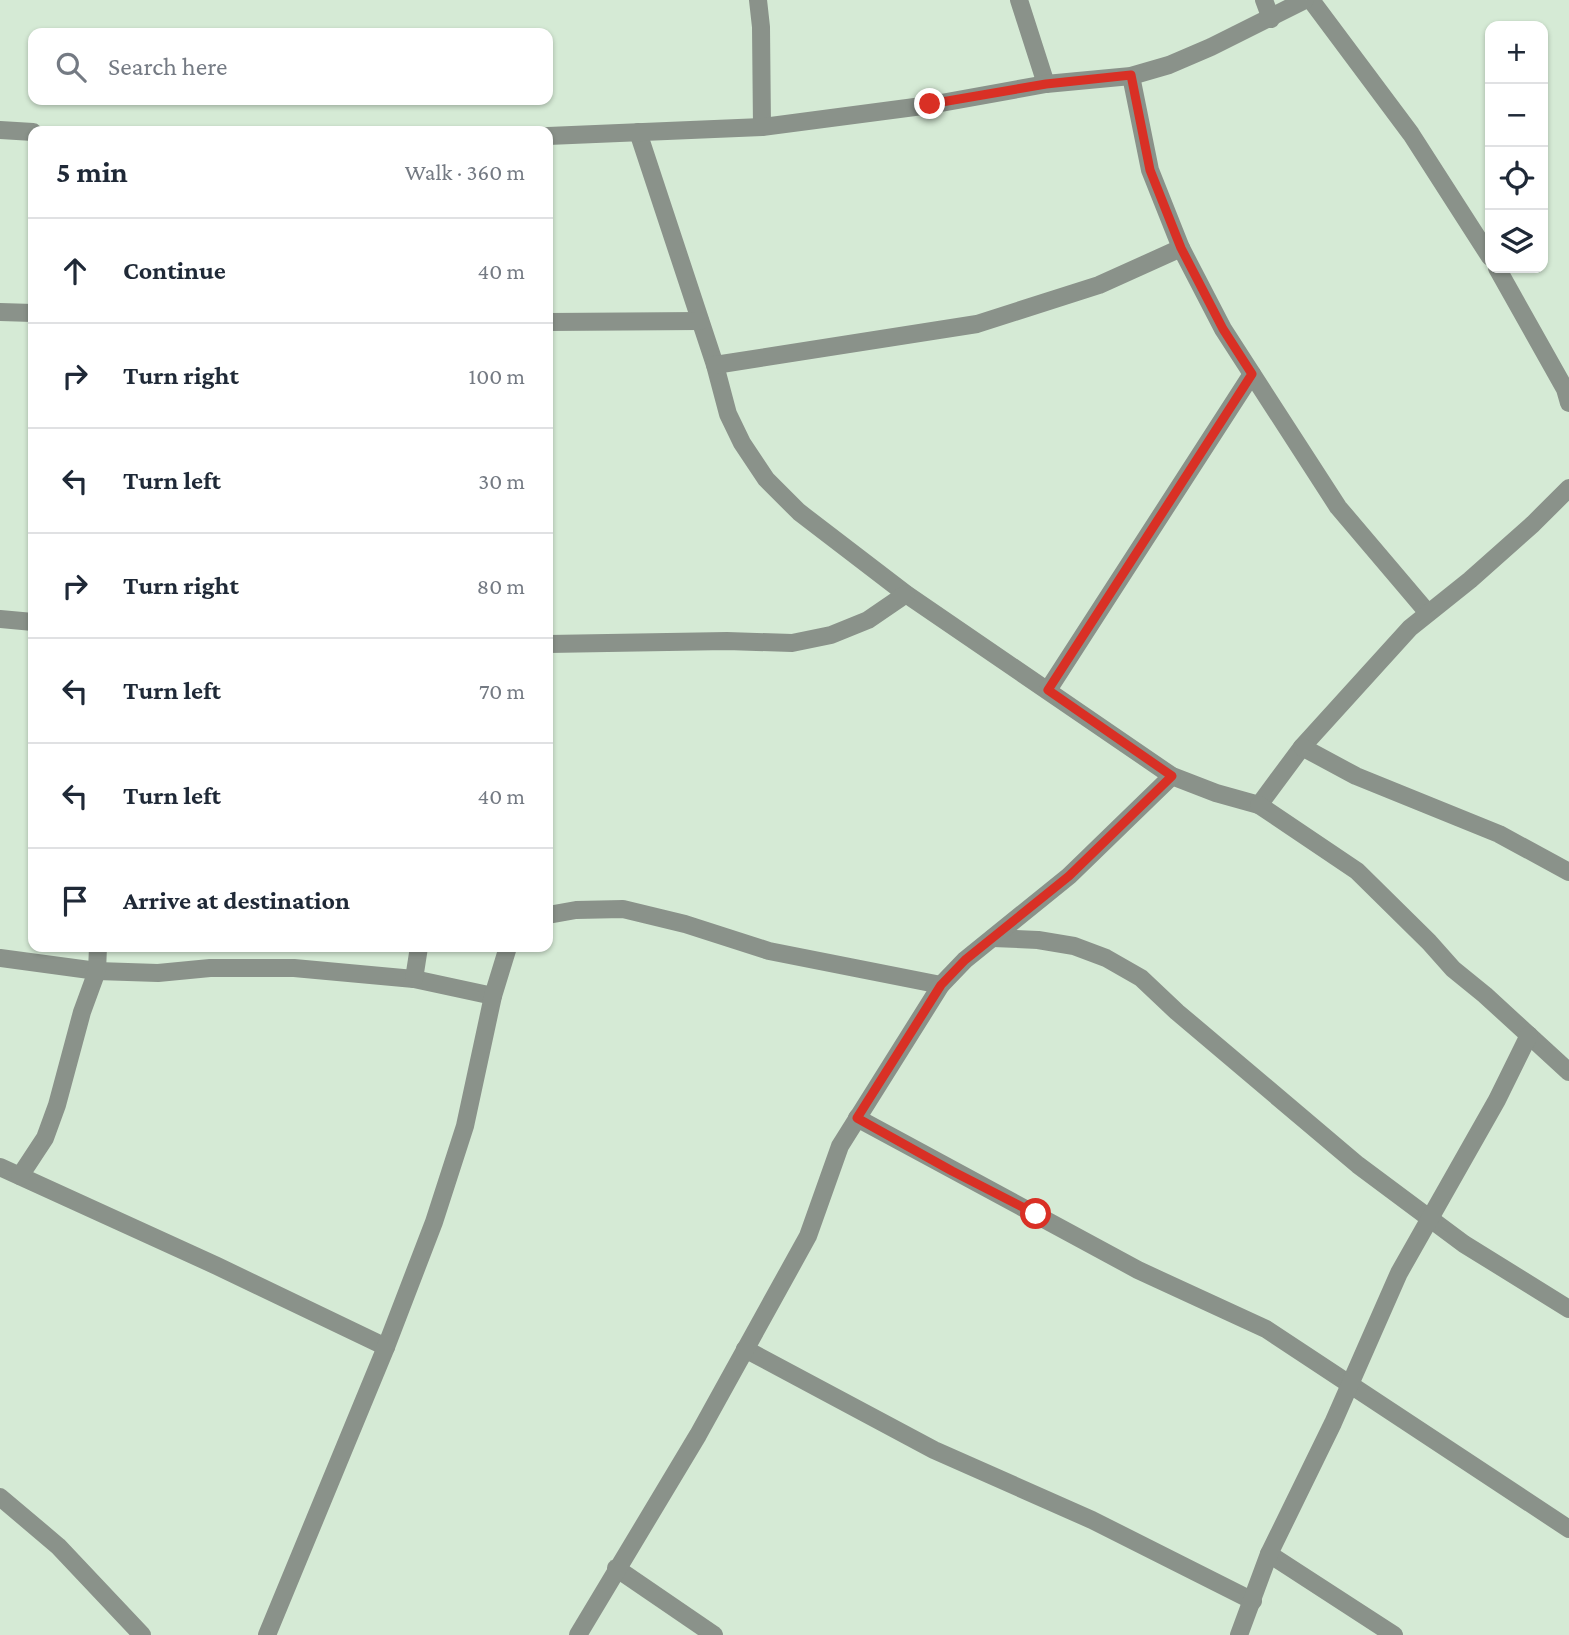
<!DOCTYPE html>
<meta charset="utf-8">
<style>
body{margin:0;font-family:"Crimson Pro",serif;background:#f6f6f7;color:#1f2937}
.controls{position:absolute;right:21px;top:21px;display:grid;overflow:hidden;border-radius:14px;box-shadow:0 2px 5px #0004}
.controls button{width:63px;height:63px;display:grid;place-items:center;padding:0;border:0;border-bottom:2px solid #e0e1e3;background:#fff;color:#1f2937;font:35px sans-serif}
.stop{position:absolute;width:21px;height:21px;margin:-16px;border:5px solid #d93025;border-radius:50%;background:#fff}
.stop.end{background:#d93025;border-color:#fff;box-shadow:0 2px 7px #0008}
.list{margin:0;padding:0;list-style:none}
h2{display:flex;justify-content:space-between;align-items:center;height:91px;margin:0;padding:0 28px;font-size:30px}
h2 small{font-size:23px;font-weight:400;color:#747a83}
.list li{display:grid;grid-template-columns:46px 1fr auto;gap:21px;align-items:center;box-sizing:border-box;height:105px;padding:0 28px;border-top:2px solid #e0e1e3}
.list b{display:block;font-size:26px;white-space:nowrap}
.list em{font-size:23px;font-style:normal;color:#747a83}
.icon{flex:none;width:38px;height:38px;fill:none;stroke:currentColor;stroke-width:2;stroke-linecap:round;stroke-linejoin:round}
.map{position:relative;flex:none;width:1569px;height:1635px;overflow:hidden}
.search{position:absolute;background:#fff;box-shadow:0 2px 5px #0004;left:28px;top:28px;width:525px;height:77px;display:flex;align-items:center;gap:18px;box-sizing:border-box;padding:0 24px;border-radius:14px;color:#747a83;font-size:26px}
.panel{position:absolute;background:#fff;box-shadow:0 2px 5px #0004;left:28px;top:126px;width:525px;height:826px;border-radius:14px}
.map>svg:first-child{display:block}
</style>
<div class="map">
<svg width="1569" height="1635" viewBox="0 0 1569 1635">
<rect width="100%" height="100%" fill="#d5ead5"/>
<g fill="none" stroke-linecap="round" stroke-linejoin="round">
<!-- street -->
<g stroke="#8a928a" stroke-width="18">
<path d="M 758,0 L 761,27 L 762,127"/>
<path d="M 1019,0 L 1046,84"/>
<path d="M 1264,0 L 1271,19"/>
<path d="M 1311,0 L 1411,134 L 1490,257"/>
<path d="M 1131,76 L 1150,170 L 1181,248 L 1223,329 L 1338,507 L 1428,613"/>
<path d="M 0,130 L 33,132"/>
<path d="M 638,132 L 715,365 L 728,414 L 742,443 L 766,479 L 799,512 L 906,594 L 1172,776 L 1216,793 L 1259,805 L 1302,747 L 1410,628 L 1470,580 L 1533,524 L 1569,488"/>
<path d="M 548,136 L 762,127 L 930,105 L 1046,84 L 1131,76 L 1169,65 L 1211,47 L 1305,0"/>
<path d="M 1497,268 L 1565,389 L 1569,403"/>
<path d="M 0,312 L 33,313"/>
<path d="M 548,322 L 700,321"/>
<path d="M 715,365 L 977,324 L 1099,285 L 1181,248"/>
<path d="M 0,619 L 33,622"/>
<path d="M 548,644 L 727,641 L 792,643 L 831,635 L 868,620 L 906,594"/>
<path d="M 1048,690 L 1252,374"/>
<path d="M 1302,747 L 1356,776 L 1499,834 L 1569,872"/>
<path d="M 1259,805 L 1357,871 L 1429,942 L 1453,969 L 1485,995 L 1569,1072"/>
<path d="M 548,915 L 576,910 L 623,909 L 685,924 L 769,951 L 941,985"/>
<path d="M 993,938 L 1038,940 L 1074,946 L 1106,958 L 1141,978 L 1177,1012 L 1358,1165 L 1464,1244 L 1569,1309"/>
<path d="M 0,958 L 97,971 L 158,973 L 210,968 L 294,968 L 414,979 L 493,996"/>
<path d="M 414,979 L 419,947"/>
<path d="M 857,1118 L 1138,1270 L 1266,1329 L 1569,1529"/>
<path d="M 0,1167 L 217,1266 L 386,1347"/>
<path d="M 20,1176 L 45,1138 L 57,1105 L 82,1012 L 97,971 L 98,947"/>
<path d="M 745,1349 L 934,1450 L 1092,1520 L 1253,1601"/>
<path d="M 0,1497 L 58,1546 L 142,1635"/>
<path d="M 1269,1554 L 1394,1635"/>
<path d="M 616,1568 L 714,1635"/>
<path d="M 267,1635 L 386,1347 L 434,1222 L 465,1126 L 493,996 L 508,947"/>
<path d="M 578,1635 L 698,1435 L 808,1236 L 840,1146 L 941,985 L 965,960 L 1069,876 L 1172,776"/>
<path d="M 1239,1635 L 1269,1554 L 1333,1423 L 1399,1273 L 1497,1100 L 1529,1035"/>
</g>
</g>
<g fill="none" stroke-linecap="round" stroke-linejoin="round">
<!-- route -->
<path stroke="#d93025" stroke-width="9" d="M 930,104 L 1046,84 L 1131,75 L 1150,170 L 1181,248 L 1223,329 L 1252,374 L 1048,690 L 1172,776 L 1069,876 L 965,960 L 941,985 L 857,1118 L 952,1171 L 1036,1214"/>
</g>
</svg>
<div class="controls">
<button>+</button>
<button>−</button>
<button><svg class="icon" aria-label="locate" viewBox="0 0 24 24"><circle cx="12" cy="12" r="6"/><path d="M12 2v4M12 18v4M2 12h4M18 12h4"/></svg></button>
<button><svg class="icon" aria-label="layers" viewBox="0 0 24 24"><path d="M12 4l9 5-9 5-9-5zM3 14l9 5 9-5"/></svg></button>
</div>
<div class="stop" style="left:1036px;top:1214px"></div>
<div class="stop end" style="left:930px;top:104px"></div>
<div class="search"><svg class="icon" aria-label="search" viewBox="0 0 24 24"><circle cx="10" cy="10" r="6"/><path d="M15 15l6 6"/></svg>Search here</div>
<section class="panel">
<h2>5 min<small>Walk · 360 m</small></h2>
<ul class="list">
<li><svg class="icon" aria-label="ahead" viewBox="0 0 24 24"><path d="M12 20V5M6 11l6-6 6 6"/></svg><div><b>Continue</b></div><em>40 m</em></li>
<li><svg class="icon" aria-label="right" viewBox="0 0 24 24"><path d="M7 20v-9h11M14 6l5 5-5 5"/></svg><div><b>Turn right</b></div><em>100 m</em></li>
<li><svg class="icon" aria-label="left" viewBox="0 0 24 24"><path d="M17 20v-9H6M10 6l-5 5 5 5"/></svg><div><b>Turn left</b></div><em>30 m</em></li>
<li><svg class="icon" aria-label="right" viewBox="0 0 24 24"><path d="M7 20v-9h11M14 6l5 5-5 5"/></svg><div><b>Turn right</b></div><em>80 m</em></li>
<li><svg class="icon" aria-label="left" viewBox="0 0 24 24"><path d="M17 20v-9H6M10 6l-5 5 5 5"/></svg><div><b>Turn left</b></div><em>70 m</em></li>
<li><svg class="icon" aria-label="left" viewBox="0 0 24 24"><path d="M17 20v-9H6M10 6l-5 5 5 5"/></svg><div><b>Turn left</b></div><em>40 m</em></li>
<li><svg class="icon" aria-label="arrive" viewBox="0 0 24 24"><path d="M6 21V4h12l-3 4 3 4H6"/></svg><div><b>Arrive at destination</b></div></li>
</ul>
</section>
</div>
